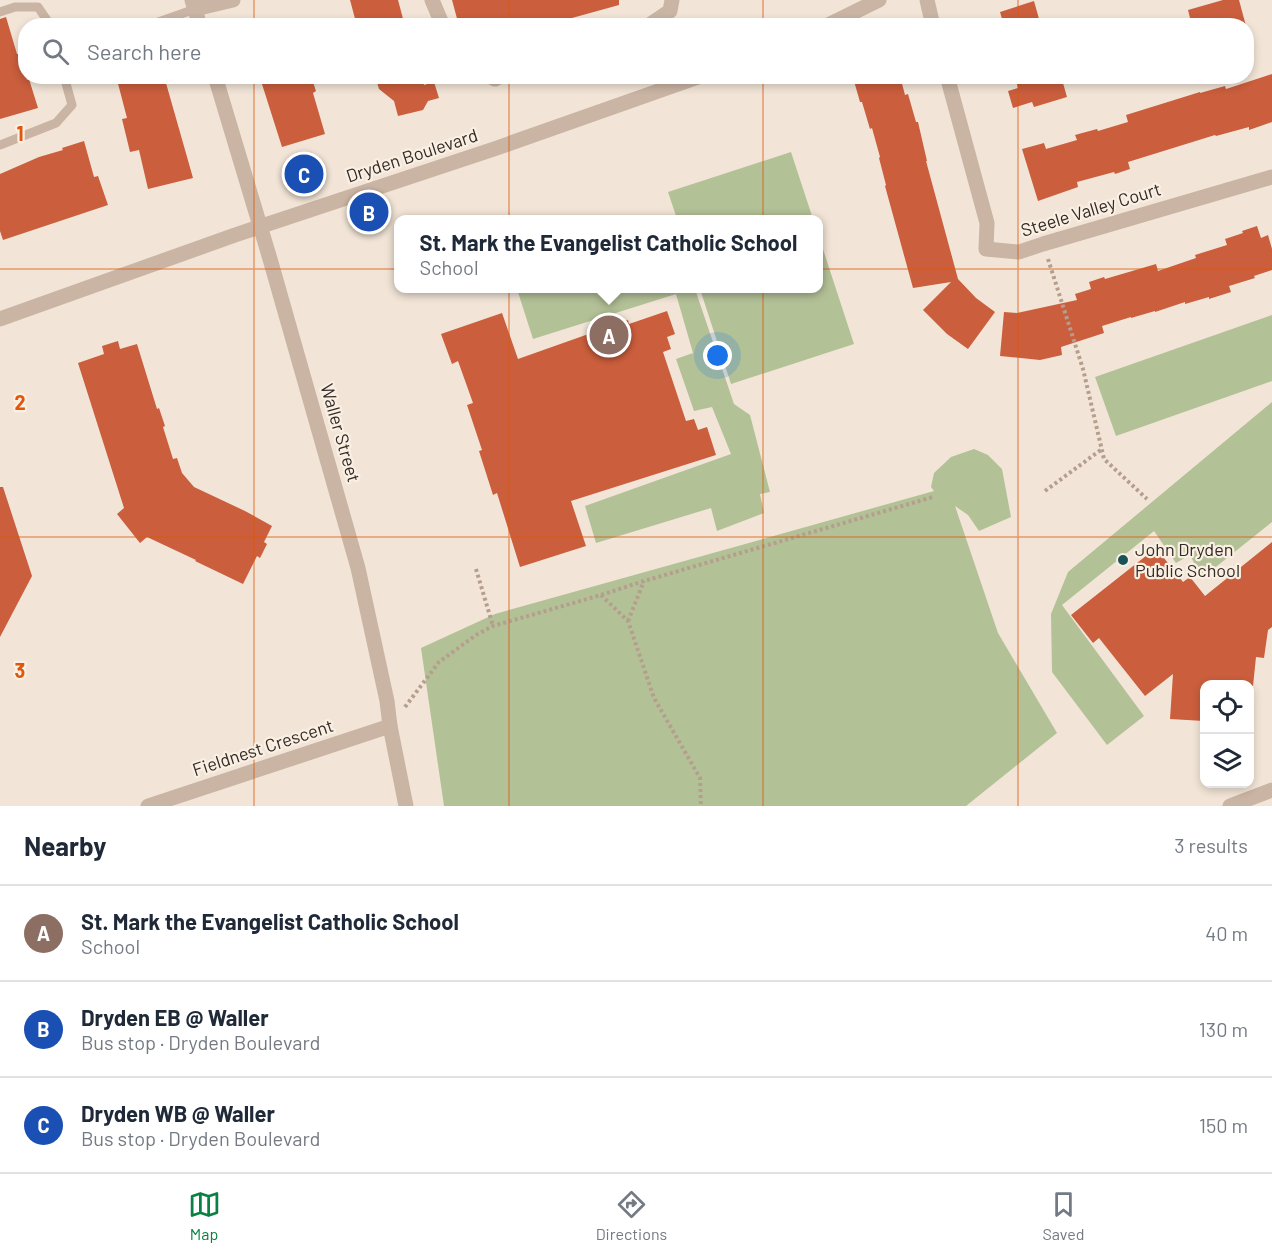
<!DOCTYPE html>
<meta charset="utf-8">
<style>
body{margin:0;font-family:Barlow,sans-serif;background:#f6f6f7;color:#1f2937}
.controls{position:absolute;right:18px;bottom:18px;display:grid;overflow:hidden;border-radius:12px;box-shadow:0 3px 9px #0003}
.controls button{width:54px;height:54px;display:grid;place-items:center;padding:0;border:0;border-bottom:2px solid #e0e1e3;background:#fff;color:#1f2937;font:30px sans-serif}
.you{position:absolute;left:718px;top:356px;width:21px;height:21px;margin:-15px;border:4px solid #fff;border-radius:50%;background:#1a73e8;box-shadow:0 0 0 9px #1a73e833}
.badge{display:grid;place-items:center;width:39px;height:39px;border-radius:50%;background:#0b8043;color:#fff;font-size:20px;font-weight:700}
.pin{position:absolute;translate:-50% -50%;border:3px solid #fff;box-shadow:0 2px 6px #0006}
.popup{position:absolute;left:394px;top:215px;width:429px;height:78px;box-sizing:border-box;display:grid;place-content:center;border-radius:12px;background:#fff;filter:drop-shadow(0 2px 4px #0005);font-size:20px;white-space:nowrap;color:#747a83}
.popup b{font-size:22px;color:#1f2937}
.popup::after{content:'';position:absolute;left:50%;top:100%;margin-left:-12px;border:12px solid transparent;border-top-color:#fff}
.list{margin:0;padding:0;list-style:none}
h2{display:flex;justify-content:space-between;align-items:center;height:78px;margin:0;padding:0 24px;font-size:26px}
h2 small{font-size:20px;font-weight:400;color:#747a83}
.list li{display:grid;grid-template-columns:39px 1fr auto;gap:18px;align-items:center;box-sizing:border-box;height:96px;padding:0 24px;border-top:2px solid #e0e1e3}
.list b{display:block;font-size:22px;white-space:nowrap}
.list p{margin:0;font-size:20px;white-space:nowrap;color:#747a83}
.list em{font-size:20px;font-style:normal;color:#747a83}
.icon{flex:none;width:33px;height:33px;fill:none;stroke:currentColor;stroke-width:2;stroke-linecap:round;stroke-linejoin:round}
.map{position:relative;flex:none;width:1272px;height:806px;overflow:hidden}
.search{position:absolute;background:#fff;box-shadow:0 3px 9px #0003;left:18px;right:18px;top:18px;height:66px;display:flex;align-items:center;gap:15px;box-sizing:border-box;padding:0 21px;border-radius:24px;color:#747a83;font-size:22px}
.sheet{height:366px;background:#fff}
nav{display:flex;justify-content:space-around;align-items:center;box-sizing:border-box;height:84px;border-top:2px solid #e0e1e3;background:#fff;font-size:16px;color:#747a83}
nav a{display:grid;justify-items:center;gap:3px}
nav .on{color:#0b8043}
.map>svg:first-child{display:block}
</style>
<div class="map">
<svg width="1272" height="806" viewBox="0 0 1272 806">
<rect width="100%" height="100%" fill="#f2e5d7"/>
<!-- green -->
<g fill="#b3c197">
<path d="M 791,152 L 813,219 L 677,219 L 668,192 Z"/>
<path d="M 819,237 L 854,344 L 731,384 L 700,289 L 819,288 Z"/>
<path d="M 517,289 L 695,289 L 734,404 L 750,415 L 770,492 L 760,494 L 764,513 L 717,531 L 711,508 L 596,543 L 585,506 L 731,454 L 712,407 L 694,411 L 676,359 L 693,353 L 676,294 L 533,339 Z"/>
<path d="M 1272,315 L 1272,381 L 1116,436 L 1095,377 Z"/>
<path d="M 1272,402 L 1272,522 L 1202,578 L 1190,555 L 1176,563 L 1154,531 L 1062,605 L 1144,716 L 1107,745 L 1052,672 L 1051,614 L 1068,572 Z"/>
<path d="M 974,449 L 988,455 L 1002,469 L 1011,517 L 979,531 L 968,515 L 955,506 L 998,633 L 1057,733 L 966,806 L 444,806 L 421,648 L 495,614 L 934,491 L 931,487 L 934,473 L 951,457 Z"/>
</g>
<!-- building -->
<g fill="#ca5e3d">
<path d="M 350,0 L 398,0 L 405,26 L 357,26 Z"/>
<path d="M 452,0 L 619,0 L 619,5 L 572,18 L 572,20 L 553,26 L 459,26 Z"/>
<path d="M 1223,0 L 1239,0 L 1246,26 L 1192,26 L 1188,10 Z"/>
<path d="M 1034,1 L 1041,26 L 1004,26 L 1000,12 Z"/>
<path d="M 6,17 L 17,54 L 19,54 L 26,76 L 27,80 L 29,79 L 38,108 L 0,119 L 0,19 Z"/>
<path d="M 1272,74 L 1272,122 L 1249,130 L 1249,127 L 1216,136 L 1215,135 L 1128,162 L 1130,169 L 1115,174 L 1114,172 L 1077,182 L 1078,187 L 1038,201 L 1022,149 L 1044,143 L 1046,149 L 1077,140 L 1075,135 L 1097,129 L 1098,131 L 1128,122 L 1126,115 L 1200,92 L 1200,93 L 1225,86 L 1226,89 Z"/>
<path d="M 116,76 L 164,76 L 193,178 L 148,189 L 139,150 L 130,152 L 122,119 L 127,118 Z"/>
<path d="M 273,76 L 311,76 L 316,91 L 313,93 L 325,134 L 282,147 L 261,81 Z"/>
<path d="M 375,76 L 422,76 L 424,85 L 434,82 L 439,98 L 428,101 L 423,110 L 398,116 L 394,101 L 379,89 Z"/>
<path d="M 868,76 L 900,76 L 905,95 L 908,94 L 916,122 L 918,122 L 927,161 L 926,161 L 958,279 L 976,298 L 995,312 L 968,349 L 947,334 L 923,310 L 951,282 L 913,288 L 885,186 L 886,185 L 879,158 L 880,157 L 872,128 L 870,129 L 862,102 L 860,102 L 854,81 Z"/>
<path d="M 1015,76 L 1061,76 L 1067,97 L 1034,107 L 1032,102 L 1013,108 L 1008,91 L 1018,88 Z"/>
<path d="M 84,141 L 94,177 L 98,176 L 108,205 L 3,240 L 0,231 L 0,174 L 39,157 L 63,150 L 62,148 Z"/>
<path d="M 1257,226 L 1261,238 L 1268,235 L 1272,249 L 1272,270 L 1254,276 L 1255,278 L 1229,286 L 1231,292 L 1209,299 L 1209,297 L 1185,304 L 1185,302 L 1155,312 L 1155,311 L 1131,318 L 1131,317 L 1102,326 L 1104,333 L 1061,347 L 1062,355 L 1040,360 L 1000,356 L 1004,312 L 1017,313 L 1077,300 L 1075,294 L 1091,289 L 1089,282 L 1104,277 L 1105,279 L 1156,264 L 1158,271 L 1196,258 L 1195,255 L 1227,245 L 1225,239 L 1243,233 L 1242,231 Z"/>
<path d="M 667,311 L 675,334 L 667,337 L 671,349 L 663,352 L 686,421 L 694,419 L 698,430 L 707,427 L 716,455 L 571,501 L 586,546 L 520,567 L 497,493 L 493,495 L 479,451 L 482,450 L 467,405 L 473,403 L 458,361 L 452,364 L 441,334 L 502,313 L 518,359 L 628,320 L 629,324 Z"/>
<path d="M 118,341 L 120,349 L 137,344 L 157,409 L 159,408 L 165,426 L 163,427 L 173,459 L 177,458 L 182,473 L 194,487 L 245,511 L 272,526 L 264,542 L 267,544 L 260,558 L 257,556 L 243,584 L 195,561 L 196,560 L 147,537 L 140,543 L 117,514 L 124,508 L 78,363 L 104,354 L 102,346 Z"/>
<path d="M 0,487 L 3,487 L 32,576 L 0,637 Z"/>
<path d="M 1272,542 L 1272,627 L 1268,630 L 1264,658 L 1256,657 L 1253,686 L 1204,684 L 1204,721 L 1170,719 L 1173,674 L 1145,696 L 1099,638 L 1093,643 L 1071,615 L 1156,548 L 1183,582 L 1190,577 L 1205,596 Z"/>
</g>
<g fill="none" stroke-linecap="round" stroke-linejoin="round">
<!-- path -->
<g stroke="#b59e8d" stroke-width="4" stroke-dasharray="3 3" stroke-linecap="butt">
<path d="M 1048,259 L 1083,369 L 1104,459 L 1147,499"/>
<path d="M 1045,491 L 1102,449"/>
<path d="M 476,569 L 493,626"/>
<path d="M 601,595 L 628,621 L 654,698 L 700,778 L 701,806"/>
<path d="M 628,621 L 644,581"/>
<path d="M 405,707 L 439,662 L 476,635 L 493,626 L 601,595 L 644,581 L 933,497"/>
</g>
<!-- service -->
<g stroke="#cab4a3" stroke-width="9">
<path d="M 0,12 L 15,7 L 38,7 L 51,26"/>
<path d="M 147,26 L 195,9"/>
<path d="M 0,145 L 56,123 L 72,105 L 64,76"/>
</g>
<!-- minor -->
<g stroke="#cab4a3" stroke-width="15">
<path d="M 192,0 L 200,26"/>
<path d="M 432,0 L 443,26"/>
<path d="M 927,0 L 933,26"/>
<path d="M 195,9 L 233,0"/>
<path d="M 648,26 L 670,11 L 672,0"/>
<path d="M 215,76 L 270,259 L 358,568 L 387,701 L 390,726 L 406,806"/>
<path d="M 489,76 L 495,79 L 501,76"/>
<path d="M 947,76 L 987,223 L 986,249 L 1019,252 L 1043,244 L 1272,177"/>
<path d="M 148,806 L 390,726"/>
<path d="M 1230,806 L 1272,790"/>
</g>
<!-- tertiary -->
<g stroke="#cab4a3" stroke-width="15">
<path d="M 826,26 L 879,0"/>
<path d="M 0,319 L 235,235 L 494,149 L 701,76"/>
</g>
</g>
<!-- grid -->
<path fill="none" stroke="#df570d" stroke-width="1.5" stroke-opacity="0.55" d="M 254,0 L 254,26M 509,0 L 509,26M 763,0 L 763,26M 1018,0 L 1018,26M 254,76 L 254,806M 509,76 L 509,806M 763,76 L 763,806M 1018,76 L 1018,806M 0,269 L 1272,269M 0,537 L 1272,537"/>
<!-- markers -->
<circle fill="#1a5357" stroke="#f9efe3" stroke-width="2" cx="1123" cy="560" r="6"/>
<g text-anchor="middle" stroke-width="4.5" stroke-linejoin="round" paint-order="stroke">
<!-- street labels -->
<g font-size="18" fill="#342a25" stroke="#f9efe3">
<text transform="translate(412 156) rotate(-18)" y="6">Dryden Boulevard</text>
<text transform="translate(1091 210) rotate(-17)" y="6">Steele Valley Court</text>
<text transform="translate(340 433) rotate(74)" y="6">Waller Street</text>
<text transform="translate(263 748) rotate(-18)" y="6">Fieldnest Crescent</text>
</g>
<!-- poi labels -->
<g font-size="18" fill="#342a25" stroke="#f9efe3" text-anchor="start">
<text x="1135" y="556">John Dryden<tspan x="1135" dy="21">Public School</tspan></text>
</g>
</g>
<g font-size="20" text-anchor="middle" font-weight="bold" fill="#df570d" stroke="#f9efe3" stroke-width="4.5" stroke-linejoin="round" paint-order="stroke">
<text x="20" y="141">1</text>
<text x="20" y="410">2</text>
<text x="20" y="678">3</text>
</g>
</svg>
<div class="controls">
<button><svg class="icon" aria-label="locate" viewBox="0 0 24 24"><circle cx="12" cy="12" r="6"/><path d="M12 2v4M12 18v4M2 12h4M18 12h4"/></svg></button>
<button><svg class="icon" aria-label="layers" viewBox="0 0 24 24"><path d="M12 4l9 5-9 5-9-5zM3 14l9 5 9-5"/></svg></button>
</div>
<div class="you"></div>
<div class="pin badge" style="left:609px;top:335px;background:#8d6e63">A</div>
<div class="popup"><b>St. Mark the Evangelist Catholic School</b>School</div>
<div class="pin badge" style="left:369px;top:212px;background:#1a4fb4">B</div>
<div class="pin badge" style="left:304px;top:174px;background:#1a4fb4">C</div>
<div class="search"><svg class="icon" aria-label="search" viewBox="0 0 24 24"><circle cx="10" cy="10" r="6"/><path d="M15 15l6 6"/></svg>Search here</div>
</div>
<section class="sheet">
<h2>Nearby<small>3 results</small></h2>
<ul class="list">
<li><span class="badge" style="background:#8d6e63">A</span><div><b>St. Mark the Evangelist Catholic School</b><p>School</p></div><em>40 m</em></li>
<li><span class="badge" style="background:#1a4fb4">B</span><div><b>Dryden EB @ Waller</b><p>Bus stop · Dryden Boulevard</p></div><em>130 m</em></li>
<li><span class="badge" style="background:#1a4fb4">C</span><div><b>Dryden WB @ Waller</b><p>Bus stop · Dryden Boulevard</p></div><em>150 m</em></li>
</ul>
</section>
<nav>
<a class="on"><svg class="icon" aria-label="map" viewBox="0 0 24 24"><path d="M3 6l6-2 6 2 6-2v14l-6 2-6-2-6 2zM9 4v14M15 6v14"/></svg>Map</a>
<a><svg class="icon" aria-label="directions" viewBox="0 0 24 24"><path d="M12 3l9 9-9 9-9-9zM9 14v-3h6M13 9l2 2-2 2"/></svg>Directions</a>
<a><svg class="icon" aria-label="saved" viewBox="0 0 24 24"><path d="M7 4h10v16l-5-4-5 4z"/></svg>Saved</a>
</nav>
